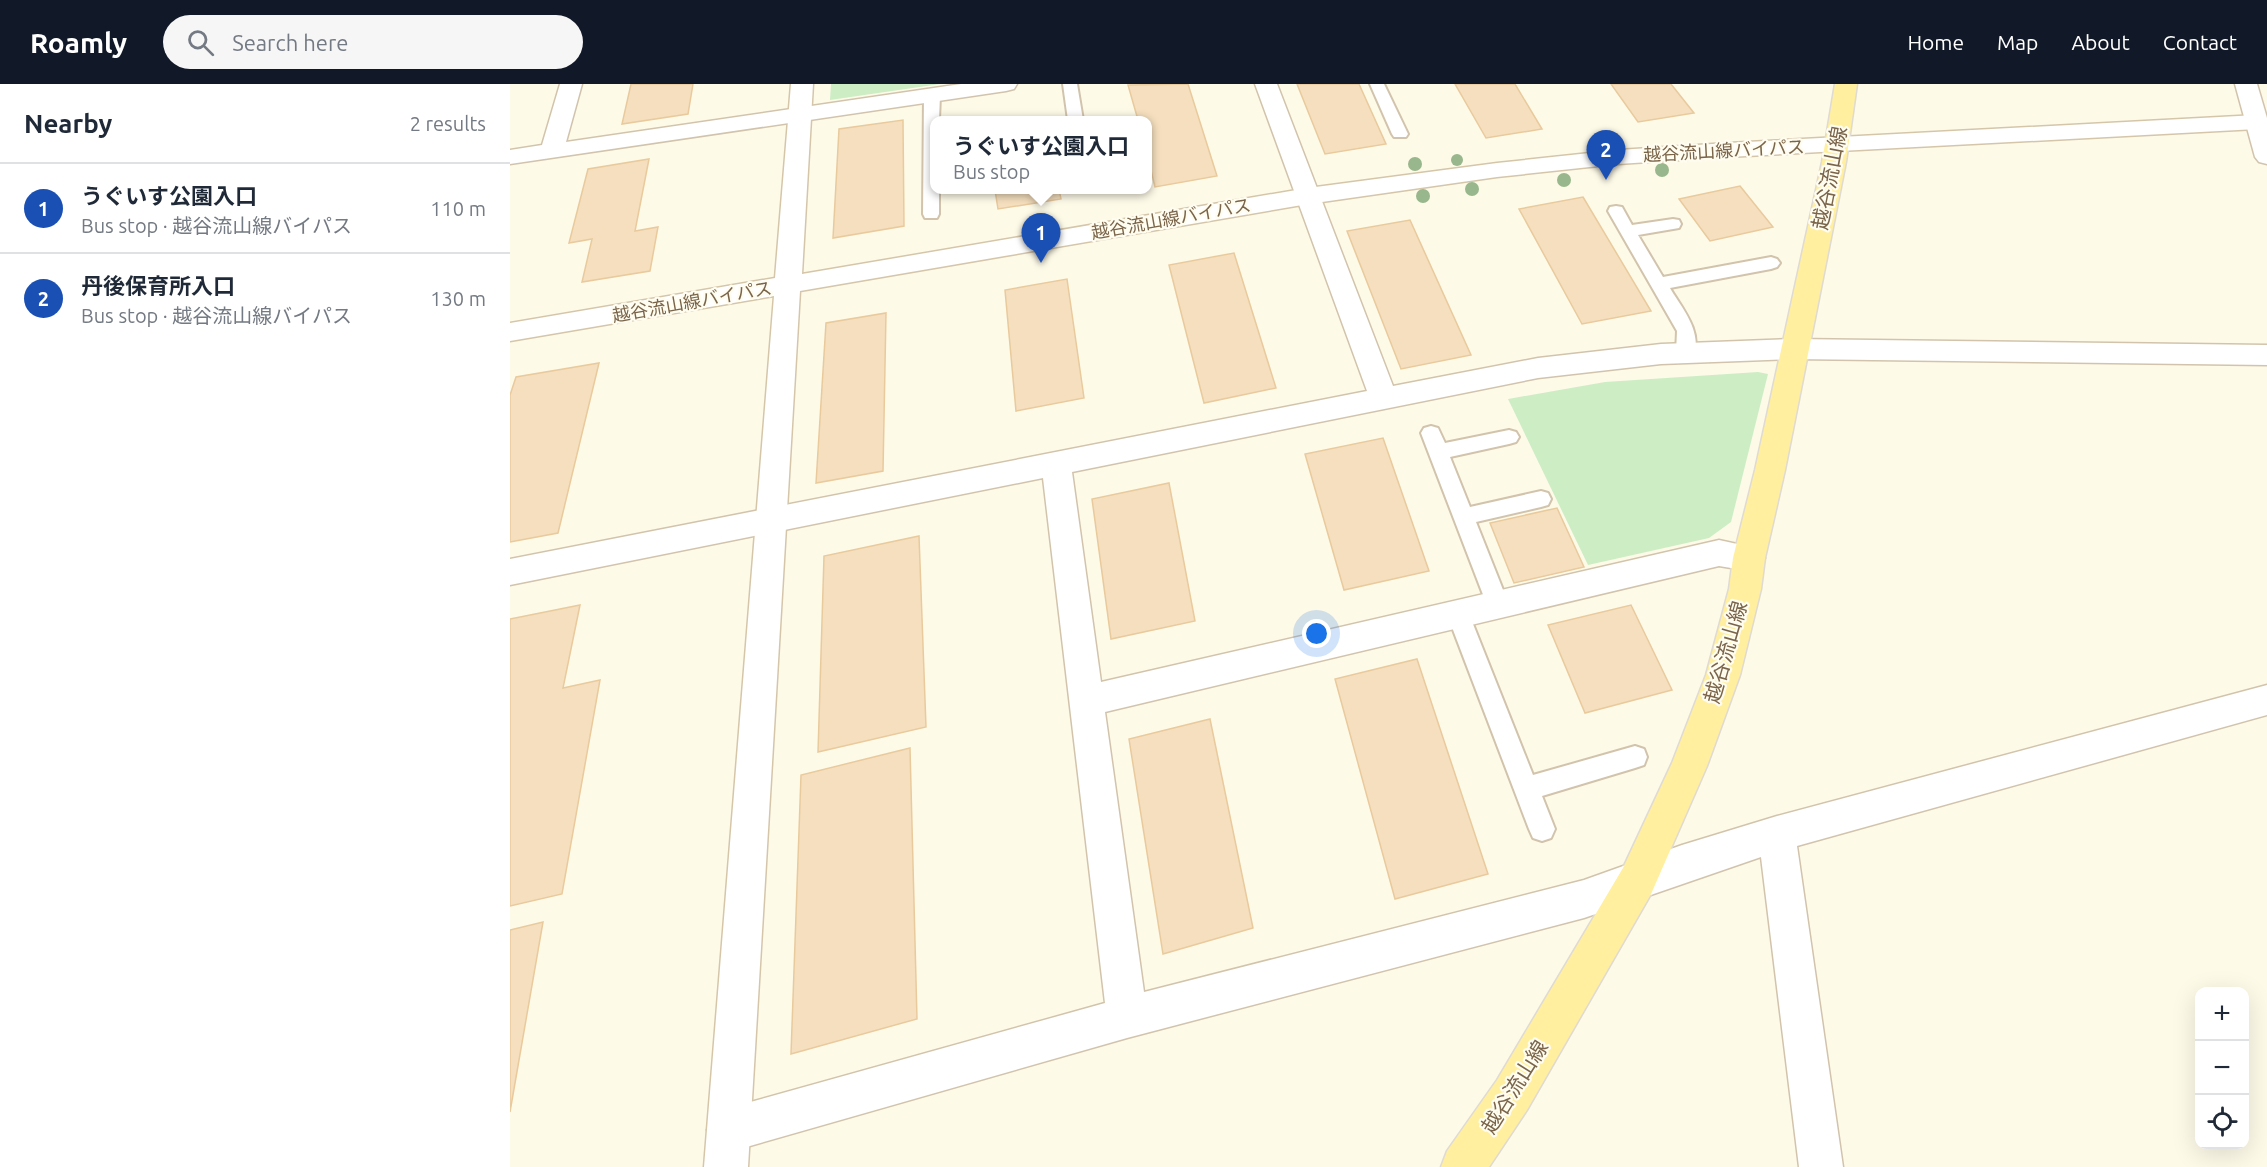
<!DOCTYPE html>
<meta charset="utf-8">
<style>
body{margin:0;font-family:Ubuntu,"Noto Sans JP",sans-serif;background:#f6f6f7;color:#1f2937}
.controls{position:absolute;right:18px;bottom:18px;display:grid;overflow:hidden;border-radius:12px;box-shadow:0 6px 24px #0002}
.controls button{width:54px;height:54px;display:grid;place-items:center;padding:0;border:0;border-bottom:2px solid #e0e1e3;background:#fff;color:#1f2937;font:30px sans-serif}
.you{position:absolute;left:807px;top:550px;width:21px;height:21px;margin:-15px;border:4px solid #fff;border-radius:50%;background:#1a73e8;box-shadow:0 0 0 9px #1a73e833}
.badge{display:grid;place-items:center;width:39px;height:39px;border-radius:50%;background:#111827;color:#fff;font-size:20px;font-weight:700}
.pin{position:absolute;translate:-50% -50px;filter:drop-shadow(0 2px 3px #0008)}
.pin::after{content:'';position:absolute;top:32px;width:21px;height:18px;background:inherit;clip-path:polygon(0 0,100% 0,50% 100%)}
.popup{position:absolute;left:420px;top:32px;width:222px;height:78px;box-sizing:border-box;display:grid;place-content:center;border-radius:12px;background:#fff;filter:drop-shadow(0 2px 4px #0005);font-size:20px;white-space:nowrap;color:#747a83}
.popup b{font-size:22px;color:#1f2937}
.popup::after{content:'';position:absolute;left:50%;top:100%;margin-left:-12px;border:12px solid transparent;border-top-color:#fff}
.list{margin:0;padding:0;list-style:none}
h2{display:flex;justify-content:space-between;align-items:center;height:78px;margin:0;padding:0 24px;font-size:26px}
h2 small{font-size:20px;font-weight:400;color:#747a83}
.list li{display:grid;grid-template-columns:39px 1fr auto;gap:18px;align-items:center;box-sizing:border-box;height:90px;padding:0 24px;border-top:2px solid #e0e1e3}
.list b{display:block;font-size:22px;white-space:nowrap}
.list p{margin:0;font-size:20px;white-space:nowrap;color:#747a83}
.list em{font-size:20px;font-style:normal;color:#747a83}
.icon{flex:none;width:33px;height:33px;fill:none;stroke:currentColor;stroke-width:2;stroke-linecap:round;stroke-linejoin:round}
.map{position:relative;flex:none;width:1757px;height:1083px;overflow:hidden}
header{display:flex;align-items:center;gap:36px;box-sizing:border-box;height:84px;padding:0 30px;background:#111827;color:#fff}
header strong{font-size:28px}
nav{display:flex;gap:33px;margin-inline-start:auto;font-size:21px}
.search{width:420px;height:54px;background:#f6f6f7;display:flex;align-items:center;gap:15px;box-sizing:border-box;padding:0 21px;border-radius:33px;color:#747a83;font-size:22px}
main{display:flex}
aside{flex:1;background:#fff}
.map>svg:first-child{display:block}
</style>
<header>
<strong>Roamly</strong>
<div class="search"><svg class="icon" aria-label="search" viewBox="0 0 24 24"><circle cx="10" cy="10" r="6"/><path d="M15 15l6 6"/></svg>Search here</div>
<nav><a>Home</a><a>Map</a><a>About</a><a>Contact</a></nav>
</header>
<main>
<aside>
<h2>Nearby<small>2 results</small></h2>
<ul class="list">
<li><span class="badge" style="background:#1a4fb4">1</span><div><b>うぐいす公園入口</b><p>Bus stop · 越谷流山線バイパス</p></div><em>110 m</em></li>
<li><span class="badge" style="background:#1a4fb4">2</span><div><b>丹後保育所入口</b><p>Bus stop · 越谷流山線バイパス</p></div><em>130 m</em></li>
</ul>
</aside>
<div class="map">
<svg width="1757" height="1083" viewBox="0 0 1757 1083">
<rect width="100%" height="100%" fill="#fefae8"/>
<!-- green -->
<g fill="#cdedc5">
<path d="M 321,0 L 430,0 L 320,16 Z"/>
<path d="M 1248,288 L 1258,290 L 1221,438 L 1199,454 L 1078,481 L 998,315 L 1095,298 Z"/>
</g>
<!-- building -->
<g fill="#f5dfbe" stroke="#e9ca9d" stroke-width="1.5">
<path d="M 121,0 L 183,0 L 178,30 L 112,40 Z"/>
<path d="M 678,0 L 707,92 L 645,103 L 638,74 L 638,36 L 628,36 L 618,1 Z"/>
<path d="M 787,0 L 849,0 L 876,60 L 815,70 Z"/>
<path d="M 945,0 L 1005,0 L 1032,45 L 976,54 Z"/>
<path d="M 1101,0 L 1161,0 L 1184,29 L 1128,38 Z"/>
<path d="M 393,36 L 394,142 L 323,154 L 329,45 Z"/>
<path d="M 139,75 L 125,147 L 148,143 L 140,187 L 72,198 L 82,155 L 59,159 L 78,85 Z"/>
<path d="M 1230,102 L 1263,143 L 1200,157 L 1169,115 Z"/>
<path d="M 485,106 L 549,106 L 551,115 L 488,125 Z"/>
<path d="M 1073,113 L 1141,227 L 1072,240 L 1009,125 Z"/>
<path d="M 900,136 L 961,271 L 891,285 L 837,147 Z"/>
<path d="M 724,169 L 766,304 L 694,319 L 659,181 Z"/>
<path d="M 557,195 L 574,314 L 506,327 L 495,206 Z"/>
<path d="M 376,229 L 373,387 L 306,399 L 316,239 Z"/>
<path d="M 89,279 L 48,449 L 0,458 L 0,311 L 6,293 Z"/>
<path d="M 873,354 L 919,487 L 834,506 L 795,370 Z"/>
<path d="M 659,399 L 685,537 L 601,555 L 582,415 Z"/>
<path d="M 1047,424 L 1074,483 L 1004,499 L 980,439 Z"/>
<path d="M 409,452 L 416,643 L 308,668 L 314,472 Z"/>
<path d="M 70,521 L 53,604 L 90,596 L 52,810 L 0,822 L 0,535 Z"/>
<path d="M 1121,521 L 1162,606 L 1075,629 L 1038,541 Z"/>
<path d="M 907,575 L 978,790 L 885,815 L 825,595 Z"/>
<path d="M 700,635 L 743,844 L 653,870 L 619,655 Z"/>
<path d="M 400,664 L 407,935 L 281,970 L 291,691 Z"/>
<path d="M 33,838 L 0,1028 L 0,846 Z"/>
</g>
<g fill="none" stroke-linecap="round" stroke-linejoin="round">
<defs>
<g id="lane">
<path d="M 553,0 L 567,0 L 573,36 L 558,36 Z"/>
<path d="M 860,0 L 874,0 L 898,50 L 896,53 L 884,53 L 882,50 Z"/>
<path d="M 422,6 L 430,11 L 429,36 L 424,36 L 424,106 L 429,106 L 429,130 L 427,134 L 415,134 L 413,130 L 414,11 Z"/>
<path d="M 1106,122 L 1112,123 L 1122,141 L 1163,135 L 1169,136 L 1171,140 L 1169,144 L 1128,151 L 1153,193 L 1261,173 L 1267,175 L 1270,179 L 1267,183 L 1261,185 L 1160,204 C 1171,223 1195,250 1182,274 L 1175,276 L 1168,274 L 1166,269 L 1167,247 L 1098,127 L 1100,123 Z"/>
<path d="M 921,342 L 928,344 L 935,359 L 999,346 L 1006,348 L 1009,353 L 1006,358 L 999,360 L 940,373 L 960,423 L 1031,407 L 1038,409 L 1041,415 L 1038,421 L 1031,423 L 966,438 L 999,521 L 996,528 L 988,530 L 980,528 L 977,521 L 911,349 L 914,344 Z"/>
<path d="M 948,520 L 956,523 L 959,530 L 1023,691 L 1125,662 L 1134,665 L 1137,673 L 1134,681 L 1125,684 L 1032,712 L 1045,745 L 1041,754 L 1032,757 L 1023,754 L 1019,745 L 937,530 L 940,523 Z"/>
</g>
<g id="street">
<path d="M 50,0 L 72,0 L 56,58 L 451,0 L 507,0 L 504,5 L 496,7 L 0,80 L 0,66 L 32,61 Z"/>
<path d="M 745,0 L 767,0 L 883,302 L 1028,274 L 1151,260 L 1284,255 L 1757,261 L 1757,281 L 1284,275 L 1151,280 L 1028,294 L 562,388 L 591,598 L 1209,456 L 1250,465 L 1255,474 L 1250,483 L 1239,487 L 1209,482 L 595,628 L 634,908 L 1074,796 L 1172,761 L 1267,732 L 1757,601 L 1757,631 L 1287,762 L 1333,1083 L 1289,1083 L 1251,773 L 1074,834 L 617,954 L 219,1068 L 204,1061 L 197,1046 L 204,1031 L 219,1024 L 595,919 L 533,394 L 0,501 L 0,475 L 857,307 Z"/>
<path d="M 1725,0 L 1747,0 L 1757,34 L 1757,80 L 1749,78 L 1745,73 Z"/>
</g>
<path id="secondary" d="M 281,0 L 303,0 L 292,190 L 798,104 L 987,79 L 1108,66 L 1218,59 L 1747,31 L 1755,33 L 1757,40 L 1747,45 L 1218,73 L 1108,80 L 987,93 L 798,120 L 290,207 L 238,1083 L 194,1083 L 264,212 L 0,257 L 0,239 L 265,194 Z"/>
<path id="primary" d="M 1325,0 L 1347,0 L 1336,78 L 1275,386 L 1255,474 L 1251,505 L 1230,591 L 1197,682 L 1141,810 L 1017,1026 L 979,1083 L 931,1083 L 937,1067 L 987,996 L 1113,784 L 1162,679 L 1196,591 L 1219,505 L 1223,474 L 1245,386 L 1312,78 Z"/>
</defs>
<!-- lane casing -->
<use href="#lane" stroke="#d2c4ac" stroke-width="4"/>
<!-- street casing -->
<use href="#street" stroke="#d2c4ac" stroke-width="3"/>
<!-- secondary casing -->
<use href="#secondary" stroke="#d5c6aa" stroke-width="3"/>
<!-- primary casing -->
<use href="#primary" stroke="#dfdad4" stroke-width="3"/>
<!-- lane -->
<use href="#lane" fill="#fff" fill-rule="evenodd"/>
<!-- street -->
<use href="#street" fill="#fff" fill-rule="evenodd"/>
<!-- secondary -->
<use href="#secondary" fill="#fff" fill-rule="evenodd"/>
<!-- primary -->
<use href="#primary" fill="#ffef9e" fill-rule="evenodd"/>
</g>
<!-- trees -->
<g fill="#99b78c">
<circle cx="1090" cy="62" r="6"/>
<circle cx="947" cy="76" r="6"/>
<circle cx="905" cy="80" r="7"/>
<circle cx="1152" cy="86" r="7"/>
<circle cx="1054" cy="96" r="7"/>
<circle cx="962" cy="105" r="7"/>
<circle cx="913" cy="112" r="7"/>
</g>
<g text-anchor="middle" stroke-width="4.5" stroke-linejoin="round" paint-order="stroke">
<!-- far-street labels -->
<g font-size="18" fill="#7b654a" stroke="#fffcf0">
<text transform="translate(1214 67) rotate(-3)" y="6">越谷流山線バイパス</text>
<text transform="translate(661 135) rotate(-10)" y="6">越谷流山線バイパス</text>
<text transform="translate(182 218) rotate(-10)" y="6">越谷流山線バイパス</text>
</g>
<!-- street labels -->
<g font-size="21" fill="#7b654a" stroke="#fffcf0">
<text transform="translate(1320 94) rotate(-79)" y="7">越谷流山線</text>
<text transform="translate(1216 568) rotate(-74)" y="7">越谷流山線</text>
<text transform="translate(1005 1003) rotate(-58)" y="7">越谷流山線</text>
</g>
</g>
</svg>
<div class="controls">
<button>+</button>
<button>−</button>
<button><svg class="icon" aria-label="locate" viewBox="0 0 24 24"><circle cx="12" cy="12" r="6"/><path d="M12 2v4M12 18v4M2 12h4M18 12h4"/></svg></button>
</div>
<div class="you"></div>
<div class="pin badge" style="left:531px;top:179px;background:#1a4fb4">1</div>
<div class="popup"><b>うぐいす公園入口</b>Bus stop</div>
<div class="pin badge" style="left:1096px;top:96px;background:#1a4fb4">2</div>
</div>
</main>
